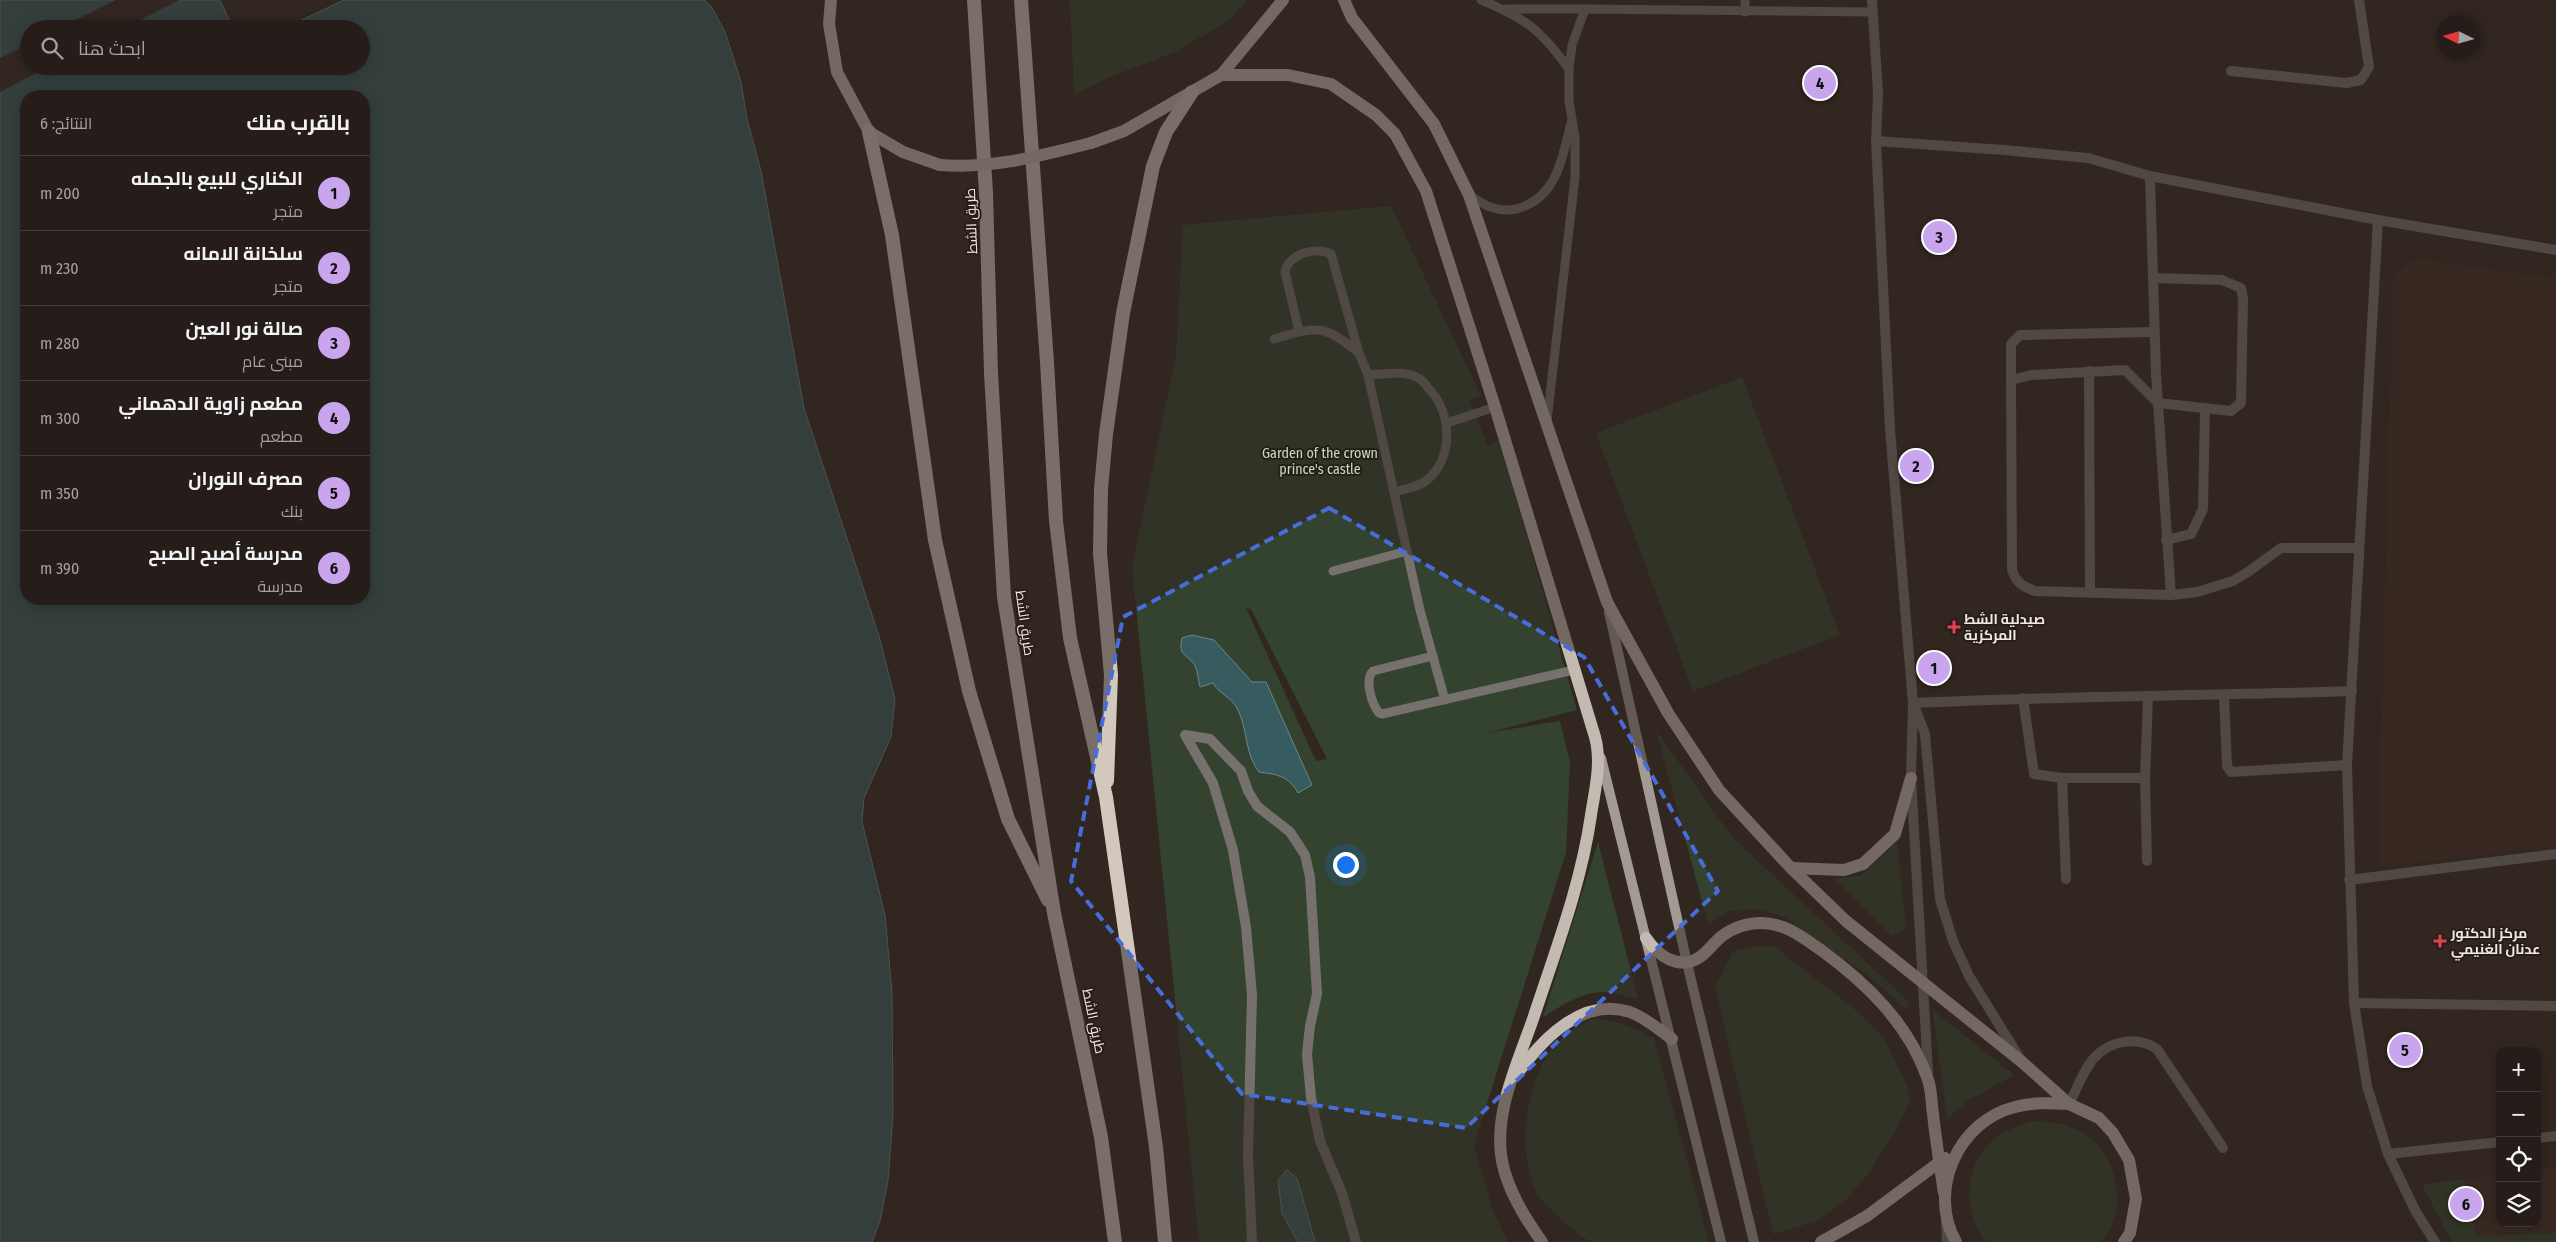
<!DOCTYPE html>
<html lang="ar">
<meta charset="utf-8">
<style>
body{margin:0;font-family:"Fira Sans Condensed",Cairo,sans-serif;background:#322926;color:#f1f3f6;direction:rtl}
.controls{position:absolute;right:15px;bottom:15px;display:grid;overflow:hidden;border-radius:10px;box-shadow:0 2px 12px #0003}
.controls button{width:45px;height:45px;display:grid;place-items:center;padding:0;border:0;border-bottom:1px solid #423a38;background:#261c19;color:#f1f3f6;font:25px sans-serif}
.compass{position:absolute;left:2436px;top:15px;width:45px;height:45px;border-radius:50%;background:#261c19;box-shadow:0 2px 12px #0003;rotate:275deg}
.you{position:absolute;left:1345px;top:864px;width:18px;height:18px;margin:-12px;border:4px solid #fff;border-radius:50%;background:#1a73e8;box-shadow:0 0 0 8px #1a73e833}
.badge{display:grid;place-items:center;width:32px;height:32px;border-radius:50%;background:#c9a5ee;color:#111;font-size:16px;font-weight:700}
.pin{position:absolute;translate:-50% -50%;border:2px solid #fff;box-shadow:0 1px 5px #0006}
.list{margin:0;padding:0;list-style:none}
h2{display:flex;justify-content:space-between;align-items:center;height:65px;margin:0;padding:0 20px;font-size:21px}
h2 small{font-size:16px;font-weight:400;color:#a4a1a2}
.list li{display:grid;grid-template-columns:32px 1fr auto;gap:15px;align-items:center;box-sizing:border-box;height:75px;padding:0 20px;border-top:1px solid #423a38}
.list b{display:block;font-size:19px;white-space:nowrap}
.list p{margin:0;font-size:16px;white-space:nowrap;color:#a4a1a2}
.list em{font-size:16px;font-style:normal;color:#a4a1a2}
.icon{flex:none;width:28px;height:28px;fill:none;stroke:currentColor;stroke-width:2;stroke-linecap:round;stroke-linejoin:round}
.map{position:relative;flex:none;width:2556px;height:1242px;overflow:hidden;direction:ltr}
.search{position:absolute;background:#261c19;box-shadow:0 2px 12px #0003;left:20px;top:20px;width:350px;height:55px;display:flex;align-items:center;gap:12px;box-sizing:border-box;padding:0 18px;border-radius:28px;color:#a4a1a2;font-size:19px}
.panel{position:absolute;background:#261c19;box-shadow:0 2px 12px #0003;left:20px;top:90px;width:350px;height:515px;border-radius:20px;direction:rtl}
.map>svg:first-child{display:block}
</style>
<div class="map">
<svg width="2556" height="1242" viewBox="0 0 2556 1242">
<rect width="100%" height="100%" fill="#322621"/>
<!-- built -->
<g fill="#3e2c24">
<path d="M 2421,259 L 2556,279 L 2556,847 L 2378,867 L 2393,283 L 2397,275 L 2410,262 Z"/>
<path d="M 2556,1168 L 2556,1242 L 2452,1242 L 2422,1185 L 2500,1175 L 2500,1223 L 2537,1223 L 2537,1170 Z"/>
</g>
<!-- green -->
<g fill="#33432f" fill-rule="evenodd">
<path d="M 1070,0 L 1247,0 L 1230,20 L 1173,53 L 1109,77 L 1074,95 Z"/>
<path d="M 1391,206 L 1481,396 L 1470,400 L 1488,447 L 1499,440 L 1577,710 L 1486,733 L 1560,721 L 1570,762 L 1566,852 L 1474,1145 L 1493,1211 L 1508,1242 L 1199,1242 L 1132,567 L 1176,356 L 1183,225 ZM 1246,608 L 1251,609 L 1327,759 L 1316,761 Z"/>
<path d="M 1742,377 L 1840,635 L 1693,691 L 1596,433 Z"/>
<path d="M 1656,730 L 1732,837 L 1908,1001 L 1907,1010 L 1874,980 L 1781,915 L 1754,909 L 1730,911 L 1708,924 Z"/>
<path d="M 1598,842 L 1638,999 C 1627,997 1615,993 1604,992 C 1582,992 1561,1006 1543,1017 Z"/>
<path d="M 1897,842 L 1906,928 L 1892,936 L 1834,879 L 1862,875 Z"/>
<path d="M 1773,946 L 1852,1007 L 1884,1038 L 1908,1088 L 1910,1102 L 1897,1128 L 1869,1173 L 1844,1202 L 1817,1221 L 1773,1234 L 1715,987 L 1733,952 L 1749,947 Z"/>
<path d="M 1933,1010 L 2014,1075 L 1969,1100 L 1947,1119 Z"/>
<path d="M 1591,1019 C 1616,1020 1632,1026 1654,1038 L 1709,1242 L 1592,1242 L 1582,1237 C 1571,1227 1538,1201 1534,1188 C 1519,1146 1525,1089 1549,1052 C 1560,1036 1576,1028 1591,1019 Z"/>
<path d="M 2033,1121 C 2049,1122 2063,1123 2078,1130 C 2117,1148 2131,1210 2101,1242 L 1986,1242 C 1963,1213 1963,1166 1992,1141 C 2005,1130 2018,1126 2033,1121 Z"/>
<path d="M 2465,1179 L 2475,1236 L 2556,1233 L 2556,1242 L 2452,1242 L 2422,1185 Z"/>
</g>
<!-- water -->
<g fill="#375c60" stroke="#6e8688" fill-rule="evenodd">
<path d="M 0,0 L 220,0 L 233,29 L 29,29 L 29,66 L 361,66 L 361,29 L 283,29 L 344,0 L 704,0 L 711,6 L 725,32 L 741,82 L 747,119 L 761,171 L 804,408 L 879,636 L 895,699 L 891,737 L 864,798 L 862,822 L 885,915 L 892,992 L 893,1114 L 888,1181 L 880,1221 L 872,1242 L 0,1242 ZM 26,96 L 364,96 L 364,599 L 26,599 Z"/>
<path d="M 1192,635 L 1214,640 L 1252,682 L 1266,682 L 1312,785 L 1298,793 C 1289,776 1276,774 1259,772 C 1245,754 1248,733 1239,712 C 1231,695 1221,696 1213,683 L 1200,687 C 1198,681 1198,670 1194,664 C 1185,653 1178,655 1182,638 Z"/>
<path d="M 1287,1170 L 1297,1178 L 1315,1242 L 1298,1242 L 1282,1213 L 1278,1181 Z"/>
</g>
<!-- pier -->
<g fill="#322621">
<path d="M 115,0 L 179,0 L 123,29 L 58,29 Z"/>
<path d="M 29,44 L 29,66 L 50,66 L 0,92 L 0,58 Z"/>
</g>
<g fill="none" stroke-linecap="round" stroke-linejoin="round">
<!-- service -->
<g stroke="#76716d" stroke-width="9">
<path d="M 1481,0 C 1525,18 1540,29 1569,69"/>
<path d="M 1745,0 L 1745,12"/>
<path d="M 1507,9 L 1585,9"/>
<path d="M 1469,195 C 1483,205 1498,213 1516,209 C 1557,199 1562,158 1571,123"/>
<path d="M 1299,331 L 1285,272 C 1288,254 1316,246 1331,254 L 1359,353 L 1368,375 L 1420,610 L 1445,700"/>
<path d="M 1274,339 C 1318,326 1323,324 1359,353"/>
<path d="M 1368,375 C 1383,374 1405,370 1418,378 C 1423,380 1426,385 1429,389 C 1452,413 1454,457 1427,480 C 1419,487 1405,489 1394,492"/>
<path d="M 1547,421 L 1575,177 L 1575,137 L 1569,101 L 1569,69 L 1572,45 L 1585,9 L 1871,12"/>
<path d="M 1447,423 L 1495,407"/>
<path d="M 1333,571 L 1407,551"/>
<path d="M 1433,656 L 1373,671 C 1364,680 1372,704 1379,713 L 1382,714 L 1574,670"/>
</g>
<!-- pedestrian -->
<path stroke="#76716d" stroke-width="10" d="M 1252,1242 L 1248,1155 L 1252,995 L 1246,927 L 1233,850 L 1213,783 L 1185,735 L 1210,739 L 1241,771 L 1248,791 L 1257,806 L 1290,832 L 1305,855 L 1310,877 L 1317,994 L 1310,1026 L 1307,1054 L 1311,1098 L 1320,1141 L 1342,1193 L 1356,1242"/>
<!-- minor -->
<g stroke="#76716d" stroke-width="10">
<path d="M 2231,71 L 2347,83 L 2361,80 L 2369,67 L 2359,0"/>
<path d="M 2150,176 L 2156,374 L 2171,595"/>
<path d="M 2378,220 L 2347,765 L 2354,1003 L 2367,1086 L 2388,1154 L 2416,1212 L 2435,1242"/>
<path d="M 2153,278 L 2222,280 L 2241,288 L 2243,299 L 2241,403 L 2231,411 L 2158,403 L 2125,370 L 2031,375 L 2011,380 L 2012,569 C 2015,582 2023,587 2035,591 L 2171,595 L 2197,592 L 2233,581 L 2248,572 L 2281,548 L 2359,548"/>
<path d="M 2089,371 L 2090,593"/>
<path d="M 2011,380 L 2011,344 L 2020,335 L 2154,332"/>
<path d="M 2166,540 L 2191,534 L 2203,509 L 2205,408"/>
<path d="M 2224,695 L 2227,766 L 2231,772 L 2347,765"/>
<path d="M 2023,698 L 2034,774 L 2062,778"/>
<path d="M 1913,703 C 2059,696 2205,696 2352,691"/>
<path d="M 2147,861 L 2145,778 L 2148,698"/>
<path d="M 2066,879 L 2062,778 L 2145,778"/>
<path d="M 2349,880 L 2556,854"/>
<path d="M 2354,1003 L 2556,1006"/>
<path d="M 2069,1104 C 2077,1089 2084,1068 2096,1056 C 2112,1040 2139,1036 2157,1049 L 2223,1148"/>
<path d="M 2537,1138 L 2556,1136"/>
<path d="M 2388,1154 L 2500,1142"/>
</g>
<!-- tertiary -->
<g stroke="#76716d" stroke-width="10">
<path d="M 1872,0 L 1878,93 L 1876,141 L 1890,429 L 1913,703 L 1911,778 L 1928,1072"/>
<path d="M 1876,141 L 2004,150 L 2088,158 L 2150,176 L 2378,220 L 2556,250"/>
<path d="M 1915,708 L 1925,734 L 1940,899 L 1953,941 L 1969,976 L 2019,1057"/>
<path d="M 1946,1223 L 1947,1242"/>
</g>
<!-- secondary -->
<g stroke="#a29a93" stroke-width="10">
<path d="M 1609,612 L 1687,963 L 1754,1242"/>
<path d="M 1601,758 L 1721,1242"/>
</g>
<!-- primary -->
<g stroke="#c3bab1" stroke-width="12">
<path d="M 831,0 L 829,24 L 837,72 L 869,132 L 903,152 L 940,165"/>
<path d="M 1344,0 L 1352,18 L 1434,124 L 1469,195 L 1607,602 L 1668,713 L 1719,790 L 1791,868 L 1846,921 L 2022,1062 L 2069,1104 L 2099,1118 L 2113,1133 L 2129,1160 L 2136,1199 L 2130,1233 L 2124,1242"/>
<path d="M 1221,75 L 1288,75 L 1331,84 L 1376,115 L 1395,134 L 1426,191 L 1495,407 L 1595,737 C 1602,763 1595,789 1591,815 C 1581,885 1555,952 1533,1019 C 1518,1062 1493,1114 1502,1161 C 1508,1191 1525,1218 1542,1242"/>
<path d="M 1091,143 L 1124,131 L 1221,75 L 1283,0"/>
<path d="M 1791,868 L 1844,870 L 1863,864 L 1895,834 L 1911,778"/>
<path d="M 1646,938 C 1658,956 1679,971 1700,957 C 1709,951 1714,942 1722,936 C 1733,928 1747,923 1761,923 C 1785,923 1802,937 1821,950 C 1866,983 1908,1023 1927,1077 C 1932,1088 1931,1102 1933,1114 C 1936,1141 1940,1167 1944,1193"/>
<path d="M 1519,1072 C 1543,1038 1583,997 1630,1012 C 1646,1018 1658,1029 1672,1039"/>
<path d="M 1821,1242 L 1867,1216 L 1945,1158"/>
<path d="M 1956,1242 C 1927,1191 1958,1121 2015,1107 C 2033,1102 2051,1103 2069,1104"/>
</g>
<!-- trunk -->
<g stroke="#d2c8be" stroke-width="14">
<path d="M 974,0 L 986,193 L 991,373 L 1004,597 L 1054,913 L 1101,1137 L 1115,1242"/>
<path d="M 1021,0 L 1047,362 L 1056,521 L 1070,638 L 1106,797 L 1156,1147 L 1165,1242"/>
<path d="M 869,132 L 892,235 L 935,540 L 969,691 L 1008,819 L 1048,900"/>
<path d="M 1107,781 L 1111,675 L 1100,553 L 1101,489 L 1106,434 L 1123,313 L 1153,166 L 1166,132 L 1192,92"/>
</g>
<!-- primary-bridge -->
<path stroke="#c3bab1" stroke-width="12" d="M 940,165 C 994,169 1039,156 1091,143"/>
</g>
<!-- marked area -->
<path d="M0 0H2556V1242H0ZM 1329,508 L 1584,657 L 1718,891 L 1466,1128 L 1242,1094 L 1071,881 L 1123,617 Z" fill="#322621" fill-opacity=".55" fill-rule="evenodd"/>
<path fill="none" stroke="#476dda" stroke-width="4" stroke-dasharray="10 6" stroke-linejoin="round" d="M 1329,508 L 1584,657 L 1718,891 L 1466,1128 L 1242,1094 L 1071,881 L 1123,617 Z"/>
<!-- markers -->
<g fill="#e0444e" stroke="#281d18" stroke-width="2">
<path d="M1951.5 619.5h5v5h5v5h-5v5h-5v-5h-5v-5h5z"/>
<path d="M2437.5 933.5h5v5h5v5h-5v5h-5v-5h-5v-5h5z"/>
</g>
<g text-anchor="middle" stroke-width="4" stroke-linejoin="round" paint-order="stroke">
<!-- street labels -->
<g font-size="14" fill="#f0e8e4" stroke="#281d18">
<text transform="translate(971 221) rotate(-92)" y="5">طريق الشط</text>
<text transform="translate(1025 623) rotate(82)" y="5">طريق الشط</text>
<text transform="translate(1094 1021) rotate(78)" y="5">طريق الشط</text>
</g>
<!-- park labels -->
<g font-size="14" fill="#bde1b4" stroke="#281d18">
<text x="1320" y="458">Garden of the crown<tspan x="1320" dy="16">prince's castle</tspan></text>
</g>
<!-- poi labels -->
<g font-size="14" font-weight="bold" fill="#f0e8e4" stroke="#281d18" text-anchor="start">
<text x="1964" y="624">صيدلية الشط<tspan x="1964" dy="16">المركزية</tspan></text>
<text x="2451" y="938">مركز الدكتور<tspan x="2451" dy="16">عدنان الغنيمي</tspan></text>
</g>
</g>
</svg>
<div class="controls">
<button>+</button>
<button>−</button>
<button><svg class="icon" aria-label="locate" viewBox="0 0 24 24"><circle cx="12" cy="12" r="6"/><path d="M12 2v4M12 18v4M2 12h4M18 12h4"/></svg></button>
<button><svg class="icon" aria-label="layers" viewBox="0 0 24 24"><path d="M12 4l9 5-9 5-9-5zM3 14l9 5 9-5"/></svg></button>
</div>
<svg class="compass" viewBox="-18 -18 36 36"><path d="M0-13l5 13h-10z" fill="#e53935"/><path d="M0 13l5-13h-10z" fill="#a4a1a2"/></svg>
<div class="you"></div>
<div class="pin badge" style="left:1934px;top:668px">1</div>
<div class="pin badge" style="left:1916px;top:466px">2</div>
<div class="pin badge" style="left:1939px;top:237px">3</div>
<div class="pin badge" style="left:1820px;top:83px">4</div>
<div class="pin badge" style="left:2405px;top:1050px">5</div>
<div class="pin badge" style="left:2466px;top:1204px">6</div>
<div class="search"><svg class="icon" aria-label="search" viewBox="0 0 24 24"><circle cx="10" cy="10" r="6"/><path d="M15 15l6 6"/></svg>ابحث هنا</div>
<section class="panel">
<h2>بالقرب منك<small>النتائج: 6</small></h2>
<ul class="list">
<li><span class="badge">1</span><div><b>الكناري للبيع بالجمله</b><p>متجر</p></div><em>200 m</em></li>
<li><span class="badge">2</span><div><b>سلخانة الامانه</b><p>متجر</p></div><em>230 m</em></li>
<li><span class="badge">3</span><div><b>صالة نور العين</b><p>مبنى عام</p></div><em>280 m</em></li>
<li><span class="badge">4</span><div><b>مطعم زاوية الدهماني</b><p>مطعم</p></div><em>300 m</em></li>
<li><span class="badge">5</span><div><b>مصرف النوران</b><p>بنك</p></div><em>350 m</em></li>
<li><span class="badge">6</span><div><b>مدرسة أصبح الصبح</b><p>مدرسة</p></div><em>390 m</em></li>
</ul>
</section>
</div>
